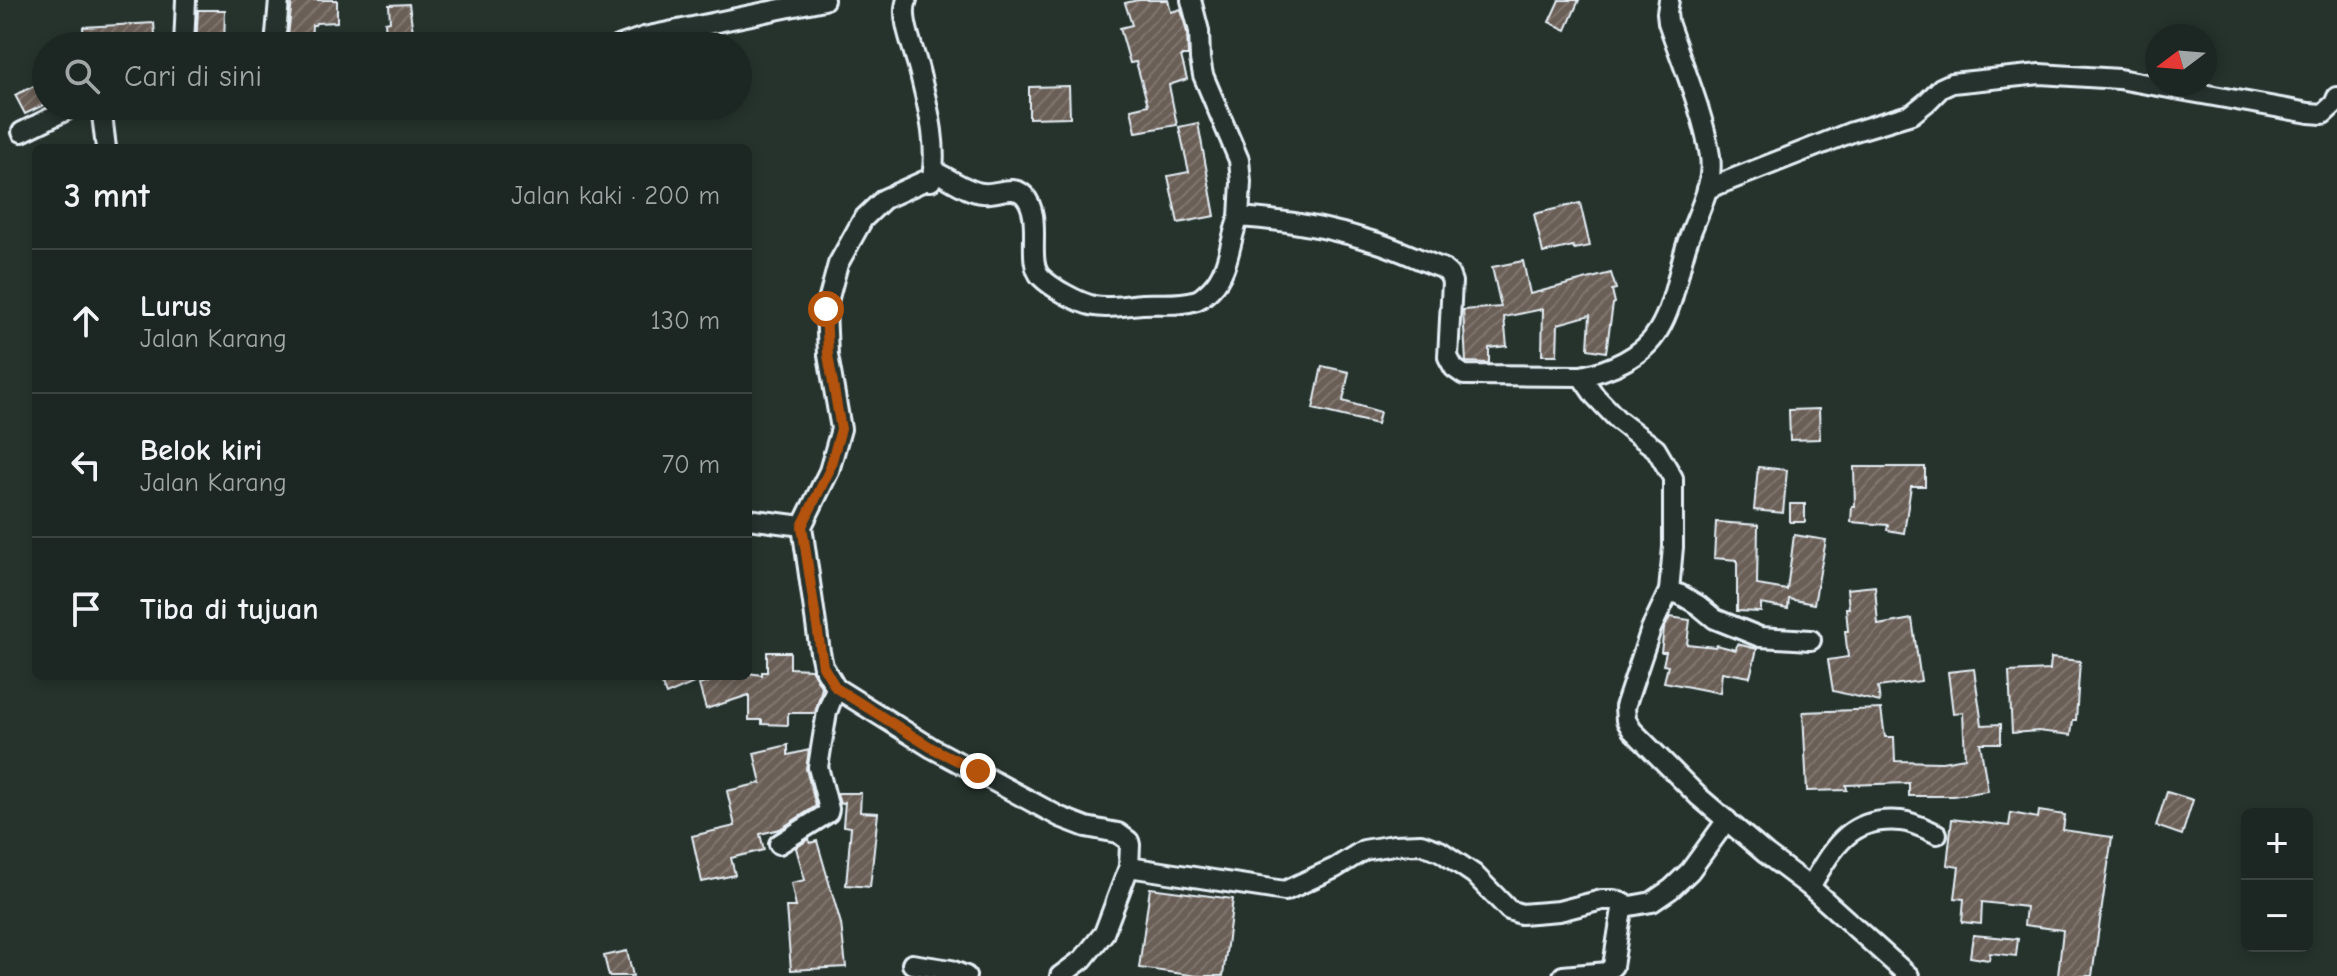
<!DOCTYPE html>
<html lang="id">
<meta charset="utf-8">
<style>
body{margin:0;font-family:"Comic Neue",sans-serif;background:#29322f;color:#f1f3f6}
.controls{position:absolute;right:24px;bottom:24px;display:grid;overflow:hidden;border-radius:12px;box-shadow:0 4px 12px #0003}
.controls button{width:72px;height:72px;display:grid;place-items:center;padding:0;border:0;border-bottom:2px solid #3a4340;background:#1c2622;color:#f1f3f6;font:40px sans-serif}
.compass{position:absolute;left:2145px;top:24px;width:72px;height:72px;border-radius:50%;background:#1c2622;box-shadow:0 4px 12px #0003;rotate:254deg}
.stop{position:absolute;width:24px;height:24px;margin:-18px;border:6px solid #b45309;border-radius:50%;background:#fff}
.stop.end{background:#b45309;border-color:#fff;box-shadow:0 2px 8px #0008}
.list{margin:0;padding:0;list-style:none}
h2{display:flex;justify-content:space-between;align-items:center;height:104px;margin:0;padding:0 32px;font-size:34px}
h2 small{font-size:26px;font-weight:400;color:#a0a5a5}
.list li{display:grid;grid-template-columns:52px 1fr auto;gap:24px;align-items:center;box-sizing:border-box;height:144px;padding:0 32px;border-top:2px solid #3a4340}
.list b{display:block;font-size:30px;white-space:nowrap}
.list p{margin:0;font-size:26px;white-space:nowrap;color:#a0a5a5}
.list em{font-size:26px;font-style:normal;color:#a0a5a5}
.icon{flex:none;width:44px;height:44px;fill:none;stroke:currentColor;stroke-width:2;stroke-linecap:round;stroke-linejoin:round}
.map{position:relative;flex:none;width:2337px;height:976px;overflow:hidden}
.search{position:absolute;background:#1c2622;box-shadow:0 4px 12px #0003;left:32px;top:32px;width:720px;height:88px;display:flex;align-items:center;gap:20px;box-sizing:border-box;padding:0 28px;border-radius:44px;color:#a0a5a5;font-size:30px}
.panel{position:absolute;background:#1c2622;box-shadow:0 4px 12px #0003;left:32px;top:144px;width:720px;height:536px;border-radius:12px}
.map>svg:first-child{display:block}
</style>
<div class="map">
<svg width="2337" height="976" viewBox="0 0 2337 976">
<defs>
<pattern id="building-hatch" width="6" height="6" patternUnits="userSpaceOnUse" patternTransform="scale(2)"><rect width="6" height="6" fill="#6b5f56"/><path d="M-1 1l2-2M0 6l6-6M5 7l2-2" fill="none" stroke="#80766f"/></pattern>
</defs>
<rect width="100%" height="100%" fill="#26332d"/>
<filter id="ink" filterUnits="userSpaceOnUse"><feTurbulence type="fractalNoise" baseFrequency=".0125" numOctaves="2"/><feDisplacementMap in="SourceGraphic" scale="16" xChannelSelector="R" yChannelSelector="G"/><feConvolveMatrix kernelMatrix="1 2 1 2 8 2 1 2 1" color-interpolation-filters="sRGB"/></filter>
<g filter="url(#ink)">
<!-- building -->
<g fill="url(#building-hatch)" stroke="#e8f1f8" stroke-width="2">
<path d="M 292,0 L 337,0 L 337,22 L 316,23 L 315,25 L 312,25 L 311,42 L 304,41 L 303,46 L 287,46 Z"/>
<path d="M 1138,0 L 1168,0 L 1171,12 L 1181,9 L 1187,33 L 1188,56 L 1181,56 L 1187,79 L 1169,85 L 1177,125 L 1136,132 L 1131,109 L 1148,105 L 1136,62 L 1130,63 L 1120,28 L 1132,25 L 1125,3 Z"/>
<path d="M 1559,0 L 1579,0 L 1566,30 L 1549,22 Z"/>
<path d="M 409,4 L 415,46 L 387,46 L 385,22 L 390,21 L 389,5 Z"/>
<path d="M 198,10 L 225,10 L 224,46 L 196,46 Z"/>
<path d="M 154,23 L 156,46 L 84,46 L 83,27 Z"/>
<path d="M 38,84 L 46,104 L 25,114 L 15,95 Z"/>
<path d="M 1069,86 L 1070,117 L 1029,118 L 1029,87 Z"/>
<path d="M 1198,123 L 1215,216 L 1178,223 L 1168,176 L 1189,172 L 1179,127 Z"/>
<path d="M 1580,203 L 1590,246 L 1574,249 L 1573,246 L 1543,253 L 1534,214 Z"/>
<path d="M 1523,261 L 1530,294 L 1611,273 L 1616,289 L 1612,290 L 1615,303 L 1613,304 L 1606,352 L 1588,349 L 1590,315 L 1558,324 L 1557,355 L 1542,355 L 1543,309 L 1504,317 L 1507,346 L 1489,348 L 1489,363 L 1466,362 L 1463,310 L 1501,307 L 1492,267 Z"/>
<path d="M 1322,366 L 1349,372 L 1343,401 L 1380,412 L 1377,424 L 1313,409 Z"/>
<path d="M 1819,409 L 1820,439 L 1790,440 L 1789,410 Z"/>
<path d="M 1758,467 L 1787,470 L 1783,513 L 1754,510 Z"/>
<path d="M 1854,467 L 1925,467 L 1925,486 L 1911,486 L 1904,533 L 1887,530 L 1888,525 L 1851,522 L 1852,506 L 1855,506 Z"/>
<rect x="1790" y="504" width="15" height="18"/>
<path d="M 1716,522 L 1758,525 L 1757,585 L 1787,590 L 1794,535 L 1826,540 L 1814,604 L 1789,599 L 1788,609 L 1761,604 L 1761,612 L 1737,611 L 1737,560 L 1714,558 Z"/>
<path d="M 1875,586 L 1878,625 L 1912,619 L 1921,681 L 1878,687 L 1880,702 L 1833,691 L 1828,660 L 1848,657 L 1845,631 L 1848,631 L 1846,608 L 1849,608 L 1847,589 Z"/>
<path d="M 1670,617 L 1690,620 L 1687,644 L 1715,647 L 1716,645 L 1736,650 L 1737,644 L 1757,649 L 1750,677 L 1722,672 L 1720,693 L 1664,682 L 1668,666 L 1663,665 L 1666,652 L 1661,652 L 1664,629 Z"/>
<path d="M 767,652 L 790,652 L 790,668 L 811,669 L 822,688 L 815,713 L 788,713 L 788,725 L 762,724 L 762,720 L 749,720 L 749,695 L 706,709 L 699,685 L 726,676 L 748,676 L 748,673 L 762,675 L 762,672 L 767,672 Z"/>
<path d="M 2051,658 L 2080,661 L 2076,720 L 2073,720 L 2071,735 L 2038,731 L 2012,733 L 2009,672 L 2050,670 Z"/>
<path d="M 1974,669 L 1982,725 L 2001,724 L 2001,743 L 1980,743 L 1988,791 L 1953,796 L 1909,796 L 1909,783 L 1846,785 L 1847,790 L 1807,791 L 1803,712 L 1881,709 L 1885,737 L 1894,737 L 1895,761 L 1942,762 L 1965,758 L 1963,712 L 1953,713 L 1948,672 Z"/>
<path d="M 658,676 L 710,676 L 666,695 Z"/>
<path d="M 788,745 L 788,755 L 809,750 L 806,769 L 816,806 L 780,829 L 760,834 L 764,850 L 731,858 L 735,875 L 702,882 L 692,836 L 735,826 L 727,791 L 761,783 L 754,753 Z"/>
<path d="M 2167,792 L 2193,800 L 2182,835 L 2156,826 Z"/>
<path d="M 837,793 L 861,793 L 860,812 L 878,813 L 870,887 L 846,885 L 851,827 L 843,826 L 845,802 L 840,804 Z"/>
<path d="M 2039,811 L 2065,815 L 2063,830 L 2112,837 L 2092,976 L 2058,976 L 2063,930 L 2024,925 L 2026,907 L 1982,902 L 1981,924 L 1962,922 L 1964,899 L 1955,898 L 1959,867 L 1947,865 L 1952,819 L 2009,826 L 2011,813 L 2038,818 Z"/>
<path d="M 809,839 L 810,843 L 817,841 L 841,924 L 846,967 L 791,970 L 786,907 L 796,907 L 791,883 L 805,880 L 796,848 Z"/>
<path d="M 1150,888 L 1233,899 L 1223,976 L 1197,976 L 1139,968 Z"/>
<path d="M 1973,935 L 2018,939 L 2016,956 L 1990,953 L 1989,960 L 1970,957 Z"/>
<path d="M 627,951 L 633,976 L 609,976 L 604,956 Z"/>
</g>
<g fill="none" stroke-linecap="round" stroke-linejoin="round">
<defs>
<g id="minor">
<path d="M 907,0 C 899,18 916,54 920,74 C 928,107 939,148 931,181 L 924,181 L 884,199 L 863,219 L 838,264 L 826,309 L 828,355 L 841,429 L 829,471 L 802,526 L 820,652 L 823,666 L 836,688 L 932,748 L 1060,817 L 1086,827 L 1118,833 L 1129,841 L 1130,845 L 1129,867 L 1104,933 L 1083,959 L 1060,976"/>
<path d="M 1191,0 L 1199,31 L 1200,59 L 1203,75 L 1239,160 L 1241,182 L 1239,217"/>
<path d="M 184,46 L 186,0"/>
<path d="M 275,46 L 279,0"/>
<path d="M 618,46 L 644,37 L 824,0"/>
<path d="M 101,106 L 106,148"/>
<path d="M 22,132 L 75,106"/>
<path d="M 933,171 C 949,177 966,192 983,193 C 996,195 1013,184 1024,195 C 1044,217 1025,260 1041,277 C 1052,288 1079,303 1094,306 C 1109,309 1127,305 1142,304 C 1161,303 1179,306 1197,300 C 1202,298 1207,293 1211,289 C 1230,270 1229,241 1239,217 C 1287,220 1332,228 1378,243 C 1400,250 1420,260 1442,268 L 1449,274 L 1452,282 L 1448,357 L 1454,368 L 1464,375 L 1581,376 C 1608,371 1643,357 1658,331 C 1673,307 1677,277 1685,250 C 1693,220 1715,188 1710,156 C 1703,111 1683,66 1668,22 L 1667,13 L 1669,0"/>
<path d="M 1707,189 L 1852,132 L 1912,114 L 1927,102 L 1941,88 L 1952,83 L 2040,74 L 2119,79 L 2309,113 L 2323,114 L 2334,104 L 2337,97"/>
<path d="M 1581,376 L 1595,396 L 1618,420 L 1656,449 L 1673,478 L 1673,547 L 1669,591 L 1651,629 L 1625,707 L 1626,720 L 1632,730 L 1698,796 L 1766,854 L 1810,887 L 1909,976"/>
<path d="M 748,519 L 802,526"/>
<path d="M 1669,591 L 1681,595 L 1698,605 L 1715,619 L 1760,637 L 1811,640"/>
<path d="M 779,844 L 828,813 L 829,809 L 818,767 L 827,712 L 836,688"/>
<path d="M 1129,867 L 1285,891 L 1335,868 L 1364,850 L 1394,845 L 1421,844 L 1440,851 L 1474,874 L 1509,910 L 1521,914 L 1559,911 L 1602,900 L 1614,900 L 1630,906 L 1652,902 L 1671,889 L 1690,871 L 1727,820"/>
<path d="M 1810,887 C 1833,848 1849,816 1901,821 C 1913,822 1926,829 1937,834"/>
<path d="M 912,964 L 951,970 L 966,976"/>
<path d="M 1563,976 L 1607,972 L 1613,966 L 1623,903"/>
</g>
</defs>
<!-- minor casing -->
<use href="#minor" stroke="#e8f1f8" stroke-width="24"/>
<!-- minor -->
<use href="#minor" stroke="#26332d" stroke-width="18"/>
</g>
</g>
<g fill="none" stroke-linecap="round" stroke-linejoin="round" filter="url(#ink)">
<!-- route -->
<path stroke="#b45309" stroke-width="10" d="M 826,309 L 828,355 L 841,429 L 829,471 L 802,526 L 823,666 L 836,688 L 932,748 L 978,771"/>
</g>
</svg>
<div class="controls">
<button>+</button>
<button>−</button>
</div>
<svg class="compass" viewBox="-18 -18 36 36"><path d="M0-13l5 13h-10z" fill="#e53935"/><path d="M0 13l5-13h-10z" fill="#a0a5a5"/></svg>
<div class="stop" style="left:826px;top:309px"></div>
<div class="stop end" style="left:978px;top:771px"></div>
<div class="search"><svg class="icon" aria-label="search" viewBox="0 0 24 24"><circle cx="10" cy="10" r="6"/><path d="M15 15l6 6"/></svg>Cari di sini</div>
<section class="panel">
<h2>3 mnt<small>Jalan kaki · 200 m</small></h2>
<ul class="list">
<li><svg class="icon" aria-label="ahead" viewBox="0 0 24 24"><path d="M12 20V5M6 11l6-6 6 6"/></svg><div><b>Lurus</b><p>Jalan Karang</p></div><em>130 m</em></li>
<li><svg class="icon" aria-label="left" viewBox="0 0 24 24"><path d="M17 20v-9H6M10 6l-5 5 5 5"/></svg><div><b>Belok kiri</b><p>Jalan Karang</p></div><em>70 m</em></li>
<li><svg class="icon" aria-label="arrive" viewBox="0 0 24 24"><path d="M6 21V4h12l-3 4 3 4H6"/></svg><div><b>Tiba di tujuan</b></div></li>
</ul>
</section>
</div>
